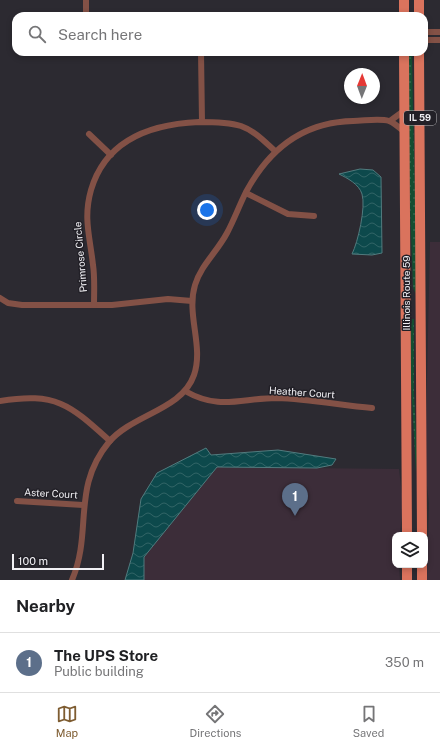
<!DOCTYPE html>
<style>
body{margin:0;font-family:"Public Sans",sans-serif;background:#f6f6f6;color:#202124}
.controls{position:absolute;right:12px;bottom:12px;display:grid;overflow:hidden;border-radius:8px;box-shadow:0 2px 6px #0003}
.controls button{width:36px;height:36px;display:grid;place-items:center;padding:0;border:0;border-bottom:1px solid #e0e0e0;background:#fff;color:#202124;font:20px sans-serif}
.compass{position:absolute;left:344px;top:68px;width:36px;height:36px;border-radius:50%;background:#fff;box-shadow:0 2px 6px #0003;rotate:1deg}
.scale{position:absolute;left:12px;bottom:10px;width:92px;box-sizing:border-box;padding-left:4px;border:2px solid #f1f0f4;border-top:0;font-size:11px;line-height:14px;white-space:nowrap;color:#f1f0f4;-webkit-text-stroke:3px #222027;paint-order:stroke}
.you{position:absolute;left:207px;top:210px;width:14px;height:14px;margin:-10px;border:3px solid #fff;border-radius:50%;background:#1a73e8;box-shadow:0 0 0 6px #1a73e833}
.badge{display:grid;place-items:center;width:26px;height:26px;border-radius:50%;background:#7e5c31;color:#fff;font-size:13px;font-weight:700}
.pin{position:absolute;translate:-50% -33px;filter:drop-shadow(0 1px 2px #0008)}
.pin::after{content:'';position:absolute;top:21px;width:14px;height:12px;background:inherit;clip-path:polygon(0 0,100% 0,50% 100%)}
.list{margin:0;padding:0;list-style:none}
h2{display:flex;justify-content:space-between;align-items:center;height:52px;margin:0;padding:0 16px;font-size:17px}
h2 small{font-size:13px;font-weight:400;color:#757577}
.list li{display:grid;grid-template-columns:26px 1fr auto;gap:12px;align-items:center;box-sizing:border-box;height:60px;padding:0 16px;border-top:1px solid #e0e0e0}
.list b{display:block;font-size:15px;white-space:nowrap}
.list p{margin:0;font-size:13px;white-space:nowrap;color:#757577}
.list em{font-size:13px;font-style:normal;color:#757577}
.icon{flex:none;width:22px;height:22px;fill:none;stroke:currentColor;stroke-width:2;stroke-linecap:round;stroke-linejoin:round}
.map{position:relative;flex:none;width:440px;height:580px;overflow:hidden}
.search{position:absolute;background:#fff;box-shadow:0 2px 6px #0003;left:12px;right:12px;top:12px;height:44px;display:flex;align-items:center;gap:10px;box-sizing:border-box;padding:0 14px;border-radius:12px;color:#757577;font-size:15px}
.sheet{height:112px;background:#fff}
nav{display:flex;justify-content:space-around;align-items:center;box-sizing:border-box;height:56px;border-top:1px solid #e0e0e0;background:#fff;font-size:11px;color:#757577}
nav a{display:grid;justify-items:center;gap:2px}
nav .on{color:#7e5c31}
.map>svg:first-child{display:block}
</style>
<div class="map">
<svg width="440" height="580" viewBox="0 0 440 580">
<defs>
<pattern id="grass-dots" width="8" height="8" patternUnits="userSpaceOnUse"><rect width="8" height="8" fill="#144d31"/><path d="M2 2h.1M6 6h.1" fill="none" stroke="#37674f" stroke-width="1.8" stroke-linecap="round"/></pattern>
<pattern id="water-waves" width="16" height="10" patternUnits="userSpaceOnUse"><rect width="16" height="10" fill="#0d494c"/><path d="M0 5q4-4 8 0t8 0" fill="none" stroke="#316466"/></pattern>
</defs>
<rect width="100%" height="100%" fill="#2c2a31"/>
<!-- commercial -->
<g fill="#3c2d39">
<path d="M 430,242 L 440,242 L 440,580 L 427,580 L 429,503 L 425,470 Z"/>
<path d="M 217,467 L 399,469 L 403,503 L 400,535 L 395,535 L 395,565 L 399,565 L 400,580 L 144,580 L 144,557 Z"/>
</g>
<!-- grass -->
<g fill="url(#grass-dots)">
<path d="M 409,52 L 412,52 C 413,133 416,215 417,296 L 413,288 L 409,176 Z"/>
<path d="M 412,319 L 414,319 L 414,394 L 417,451 L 416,473 L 410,364 L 411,326 Z"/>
</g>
<!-- water -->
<g fill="url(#water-waves)" stroke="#517b7e">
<path d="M 360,169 L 373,170 L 381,177 L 382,253 L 372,255 L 352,254 C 358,242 366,207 362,194 C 359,184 347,178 339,174 Z"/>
<path d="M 206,448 L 211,455 L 278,450 L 336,459 L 332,465 L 317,468 L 217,467 L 144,557 L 144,580 L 125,580 L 133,553 L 141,499 L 157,473 Z"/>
</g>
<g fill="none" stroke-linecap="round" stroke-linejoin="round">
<!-- street -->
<g stroke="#835146" stroke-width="6">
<path d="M 86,0 L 86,16"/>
<path d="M 424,32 L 440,32"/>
<path d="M 424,40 L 440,40"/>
<path d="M 201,52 L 202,122"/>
<path d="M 390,121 L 405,110"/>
<path d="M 89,134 L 111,155"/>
<path d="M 246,193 L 288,214 L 314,216"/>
<path d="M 0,298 L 8,303 L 22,305 L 112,305 L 168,299 L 192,301"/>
<path d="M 94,305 C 94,292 95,278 93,265 C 90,237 83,218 91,190 C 106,139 151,124 199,122 C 213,122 228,122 241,126 C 255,131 264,141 275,151"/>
<path d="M 185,391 C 220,411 241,398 277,398 C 308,399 340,405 372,408"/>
<path d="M 0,401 C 57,392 70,405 110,441"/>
<path d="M 17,501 L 83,505"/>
<path d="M 72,580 C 93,531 71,488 109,442 C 133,414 182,410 194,375 C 204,346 186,315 195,285 C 201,265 217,252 227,233 C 234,220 239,206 246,192 C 269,149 303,122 353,121 C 364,121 379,118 389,121 C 394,122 400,129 405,132"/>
</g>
<!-- primary -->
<g stroke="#da735d" stroke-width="10">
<path d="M 404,0 L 404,16"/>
<path d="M 419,0 L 419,16"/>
<path d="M 404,52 L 407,535"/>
<path d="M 419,52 L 422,535"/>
<path d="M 407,565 L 407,580"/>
<path d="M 422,565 L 422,580"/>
</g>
</g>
<g text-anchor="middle" stroke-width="3" stroke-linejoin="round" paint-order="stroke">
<!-- shield labels -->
<rect fill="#222027" stroke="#b3b2b6" stroke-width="1" x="404" y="111" width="32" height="14" rx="3"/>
<g font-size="9" font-weight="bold" fill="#f1f0f4">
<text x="420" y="121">IL 59</text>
</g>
<!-- street labels -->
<g font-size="10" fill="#f1f0f4" stroke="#222027">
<text transform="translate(80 257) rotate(-95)" y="4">Primrose Circle</text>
<text transform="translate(406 293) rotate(-90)" y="4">Illinois Route 59</text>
<text transform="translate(302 392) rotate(4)" y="4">Heather Court</text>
<text transform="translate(51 493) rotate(3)" y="4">Aster Court</text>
</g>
</g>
</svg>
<div class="controls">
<button><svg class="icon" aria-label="layers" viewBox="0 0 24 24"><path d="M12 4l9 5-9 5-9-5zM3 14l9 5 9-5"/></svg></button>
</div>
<svg class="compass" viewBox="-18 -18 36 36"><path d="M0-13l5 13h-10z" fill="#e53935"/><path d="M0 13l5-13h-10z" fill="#757577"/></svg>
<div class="scale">100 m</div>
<div class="you"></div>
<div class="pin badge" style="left:295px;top:516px;background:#5c6f8a">1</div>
<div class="search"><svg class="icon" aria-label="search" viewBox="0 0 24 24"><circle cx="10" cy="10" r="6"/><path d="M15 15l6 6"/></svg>Search here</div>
</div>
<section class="sheet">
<h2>Nearby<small></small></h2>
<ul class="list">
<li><span class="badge" style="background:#5c6f8a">1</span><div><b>The UPS Store</b><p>Public building</p></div><em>350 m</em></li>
</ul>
</section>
<nav>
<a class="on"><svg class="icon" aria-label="map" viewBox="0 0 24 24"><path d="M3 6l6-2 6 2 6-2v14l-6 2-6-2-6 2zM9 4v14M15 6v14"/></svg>Map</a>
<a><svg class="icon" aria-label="directions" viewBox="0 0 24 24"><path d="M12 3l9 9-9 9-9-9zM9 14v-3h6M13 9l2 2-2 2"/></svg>Directions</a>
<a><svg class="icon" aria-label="saved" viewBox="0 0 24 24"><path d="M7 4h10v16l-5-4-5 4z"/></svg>Saved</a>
</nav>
